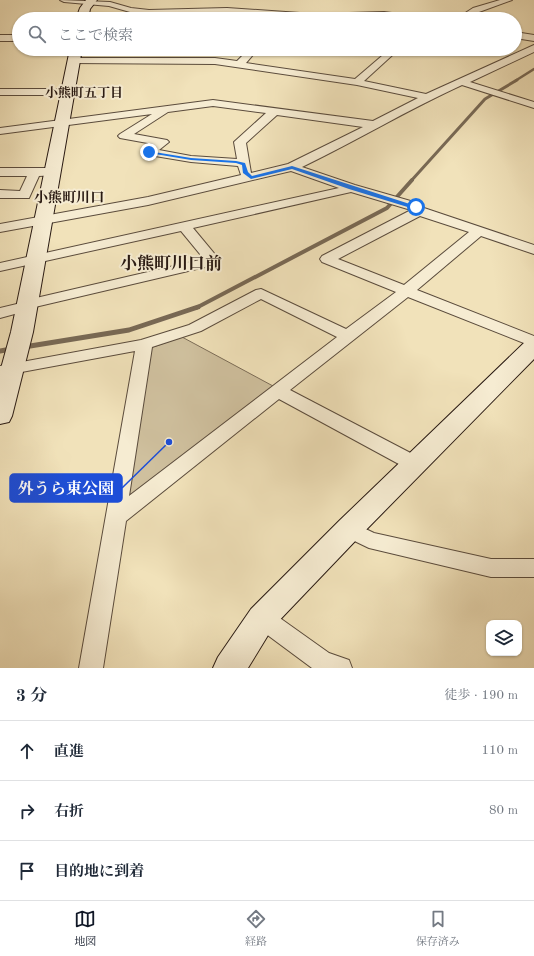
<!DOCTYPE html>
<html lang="ja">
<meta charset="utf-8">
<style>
body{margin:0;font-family:"Old Standard TT","Noto Serif JP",serif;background:#f2f2f3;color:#1f2937}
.controls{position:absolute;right:12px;bottom:12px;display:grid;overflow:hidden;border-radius:8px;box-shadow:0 1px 3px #0004}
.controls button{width:36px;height:36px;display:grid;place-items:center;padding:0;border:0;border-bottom:1px solid #e0e1e3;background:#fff;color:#1f2937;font:20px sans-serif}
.stop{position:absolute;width:12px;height:12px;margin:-9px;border:3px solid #1a73e8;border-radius:50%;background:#fff}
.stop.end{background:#1a73e8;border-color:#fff;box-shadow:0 1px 4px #0008}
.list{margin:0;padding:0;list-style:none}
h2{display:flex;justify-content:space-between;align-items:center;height:52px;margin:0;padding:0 16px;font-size:17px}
h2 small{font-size:13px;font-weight:400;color:#747a83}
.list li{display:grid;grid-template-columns:26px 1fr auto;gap:12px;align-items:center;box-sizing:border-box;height:60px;padding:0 16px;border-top:1px solid #e0e1e3}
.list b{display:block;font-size:15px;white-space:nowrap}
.list em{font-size:13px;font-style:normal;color:#747a83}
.icon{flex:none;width:22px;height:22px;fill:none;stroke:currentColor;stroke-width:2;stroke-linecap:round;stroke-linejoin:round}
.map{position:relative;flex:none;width:534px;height:668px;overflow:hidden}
.search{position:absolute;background:#fff;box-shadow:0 1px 3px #0004;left:12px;right:12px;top:12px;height:44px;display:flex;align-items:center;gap:10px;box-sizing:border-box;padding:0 14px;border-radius:22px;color:#747a83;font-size:15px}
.sheet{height:232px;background:#fff}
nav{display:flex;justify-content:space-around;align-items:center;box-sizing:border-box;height:56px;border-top:1px solid #e0e1e3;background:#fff;font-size:11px;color:#747a83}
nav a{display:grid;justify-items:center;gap:2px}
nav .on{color:#111827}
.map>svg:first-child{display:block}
</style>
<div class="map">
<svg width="534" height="668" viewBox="0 0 534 668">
<rect width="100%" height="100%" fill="#f1e2ba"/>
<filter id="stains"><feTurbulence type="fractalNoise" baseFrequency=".005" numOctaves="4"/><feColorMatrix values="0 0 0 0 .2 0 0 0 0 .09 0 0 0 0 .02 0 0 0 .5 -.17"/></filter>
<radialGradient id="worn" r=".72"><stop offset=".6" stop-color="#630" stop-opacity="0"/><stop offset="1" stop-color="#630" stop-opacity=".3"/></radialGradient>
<!-- green -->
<path fill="#cfc09e" stroke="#7c6d58" d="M 182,337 L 273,386 L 128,499 L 150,348 Z"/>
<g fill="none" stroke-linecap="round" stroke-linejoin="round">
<!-- stream-far3 -->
<path stroke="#786955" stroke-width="2.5" d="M 515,81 L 534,69"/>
<!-- stream-far2 -->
<path stroke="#786955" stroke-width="3" d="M 411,181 L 485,99 L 517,80"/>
<!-- stream-far1 -->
<path stroke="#786955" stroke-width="4" d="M 196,308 L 387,208 L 412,180"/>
<!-- stream -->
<g stroke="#786955" stroke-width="5">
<path d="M 24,347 L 129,330 L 198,307"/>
<path d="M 0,351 L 11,349"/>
</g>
<defs>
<g id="street">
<path d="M 60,0 L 110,2 L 131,8 L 149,10 L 227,8 L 314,14 L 384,12 L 423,17 L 427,19 L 404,19 L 384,16 L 314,18 L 227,12 L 149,14 L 130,12 L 109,6 L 64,2 Z"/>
<path d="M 500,0 L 512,0 L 479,12 L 466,19 L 456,19 L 473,8 Z"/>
<path d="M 515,32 L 534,35 L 534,41 L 515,38 Z"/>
<rect x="0" y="35" width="19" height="6"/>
<path d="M 534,45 L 534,52 L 470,82 L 534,102 L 534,108 L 462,85 C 407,110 356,141 302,167 L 355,185 L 421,204 L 424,208 L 534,245 L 534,254 L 481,236 L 417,290 L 534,336 L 534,347 L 408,297 L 290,390 L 422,459 L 425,464 L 422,469 L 415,471 L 408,469 L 279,399 L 126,521 L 103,668 L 79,668 L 135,351 L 0,376 L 0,366 L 141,340 L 189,325 L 256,290 L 261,289 L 346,329 L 396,292 L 322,262 L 320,259 L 322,256 L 411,210 L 351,192 L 193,228 L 218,258 L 220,261 L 218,264 L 35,307 L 33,309 L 0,318 L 0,308 L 21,303 L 23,301 L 204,259 L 181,231 L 0,271 L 0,263 L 339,188 L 291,171 L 148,205 L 0,232 L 0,224 L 148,197 L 241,175 L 238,166 L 191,162 L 149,155 L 145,154 L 143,152 L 153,144 L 120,138 L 118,136 L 120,134 L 152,114 L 0,134 L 0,128 L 213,100 L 373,121 L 418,98 L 357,85 L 215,64 L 71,63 L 69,61 L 74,58 L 215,58 L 237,61 L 249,49 L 258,49 L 246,63 L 355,79 L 390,49 L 399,49 L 364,81 L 426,94 ZM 213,106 L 266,113 L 234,142 L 237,159 L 191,156 L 159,150 L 169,142 L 167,140 L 134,134 L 168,112 ZM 277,115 L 363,127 L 288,164 L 251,173 L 246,143 ZM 420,216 L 469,232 L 404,285 L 338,259 ZM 261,299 L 337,337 L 129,496 L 152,347 L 201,331 Z"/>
<path d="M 0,89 L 68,89 L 73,92 L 68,95 L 0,95 Z"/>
<path d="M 0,168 L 53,168 L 57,169 L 59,172 L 57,175 L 39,176 L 29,198 L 0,198 L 0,190 L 20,191 L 27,176 L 0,176 Z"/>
<path d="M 349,521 L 374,533 L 491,559 L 534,559 L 534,577 L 491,577 L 369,548 L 342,535 L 339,529 L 342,523 Z"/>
<path d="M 262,608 L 270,611 L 329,653 L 349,660 L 352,668 L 312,668 L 254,625 L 250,618 L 254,611 Z"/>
</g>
<g id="secondary">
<path d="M 86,0 L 97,0 L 90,9 L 88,19 L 76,19 L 80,8 Z"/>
<path d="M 70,49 L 82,49 L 33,332 L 12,416 L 9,422 L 0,424 L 0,372 L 11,332 Z"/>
<path d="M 534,339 L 534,359 L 359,537 L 273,627 L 248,668 L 213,668 L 218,657 L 251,609 L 339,521 L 526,341 Z"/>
</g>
</defs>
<!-- street casing -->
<use href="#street" stroke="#5b4c3d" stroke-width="2"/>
<!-- secondary casing -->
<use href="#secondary" stroke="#291a13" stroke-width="2"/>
<!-- street -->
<use href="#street" fill="#f6ecd2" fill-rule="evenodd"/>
<!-- secondary -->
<use href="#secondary" fill="#f6ecd2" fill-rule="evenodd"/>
</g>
<!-- route -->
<path fill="#1a73e8" d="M 148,151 L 191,158 L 236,161 L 245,163 L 248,172 L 252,176 L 292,166 L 419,207 L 414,209 L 349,189 L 292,169 L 251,179 L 243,173 L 242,165 L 236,163 L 191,160 L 149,153 Z"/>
<g text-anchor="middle" stroke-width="4" stroke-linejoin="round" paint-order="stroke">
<!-- far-neighbourhood labels -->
<g font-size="13" font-weight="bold" fill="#291a13" stroke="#f6ecd2">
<text x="84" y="97">小熊町五丁目</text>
</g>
<!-- far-quarter labels -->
<g font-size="14" font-weight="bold" fill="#291a13" stroke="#f6ecd2">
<text x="69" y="202">小熊町川口</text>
</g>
<!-- quarter labels -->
<g font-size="17" font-weight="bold" fill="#291a13" stroke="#f6ecd2">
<text x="171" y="269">小熊町川口前</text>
</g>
</g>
<!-- callouts -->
<path fill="none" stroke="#1d4ed8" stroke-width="1.5" d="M169 442L122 488"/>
<circle fill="#1d4ed8" stroke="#f6ecd2" stroke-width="1.5" cx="169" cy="442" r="4"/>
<rect fill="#1d4ed8" stroke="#1d4ed8" stroke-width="1.5" x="10" y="474" width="112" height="28" rx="4"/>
<g font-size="16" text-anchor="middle" font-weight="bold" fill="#fff">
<text x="66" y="494">外うら東公園</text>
</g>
<rect width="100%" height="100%" filter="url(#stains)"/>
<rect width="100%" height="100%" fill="url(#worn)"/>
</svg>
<div class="controls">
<button><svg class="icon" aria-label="layers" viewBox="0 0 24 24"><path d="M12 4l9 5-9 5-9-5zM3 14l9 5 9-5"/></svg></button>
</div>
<div class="stop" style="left:416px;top:207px"></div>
<div class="stop end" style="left:149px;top:152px"></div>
<div class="search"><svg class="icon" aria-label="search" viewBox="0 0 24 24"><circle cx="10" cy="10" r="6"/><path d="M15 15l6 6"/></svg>ここで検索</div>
</div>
<section class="sheet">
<h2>3 分<small>徒歩 · 190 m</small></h2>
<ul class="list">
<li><svg class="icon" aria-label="ahead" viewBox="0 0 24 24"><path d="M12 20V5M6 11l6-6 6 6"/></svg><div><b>直進</b></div><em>110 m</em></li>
<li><svg class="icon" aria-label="right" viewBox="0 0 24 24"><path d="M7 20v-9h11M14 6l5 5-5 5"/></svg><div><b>右折</b></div><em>80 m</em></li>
<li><svg class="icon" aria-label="arrive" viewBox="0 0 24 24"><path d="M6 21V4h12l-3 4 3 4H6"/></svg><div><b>目的地に到着</b></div></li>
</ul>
</section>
<nav>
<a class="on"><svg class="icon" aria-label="map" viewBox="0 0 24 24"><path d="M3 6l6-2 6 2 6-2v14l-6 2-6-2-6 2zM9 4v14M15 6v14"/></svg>地図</a>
<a><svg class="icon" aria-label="directions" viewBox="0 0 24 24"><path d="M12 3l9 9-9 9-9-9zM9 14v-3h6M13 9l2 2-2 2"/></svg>経路</a>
<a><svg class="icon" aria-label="saved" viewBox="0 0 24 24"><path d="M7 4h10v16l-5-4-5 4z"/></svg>保存済み</a>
</nav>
